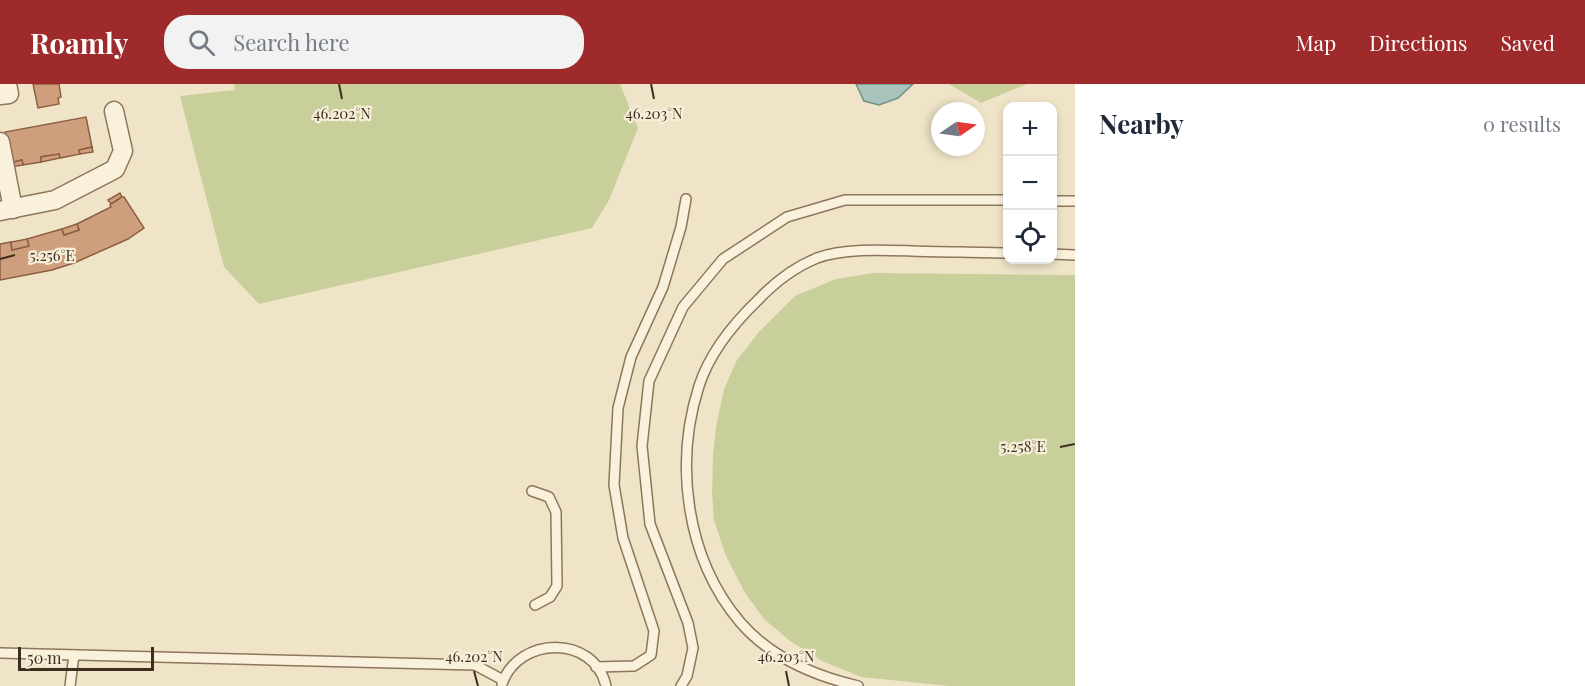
<!DOCTYPE html>
<meta charset="utf-8">
<style>
body{margin:0;font-family:"Playfair Display",serif;background:#f2f2f3;color:#1f2937}
.controls{position:absolute;right:18px;top:18px;display:grid;overflow:hidden;border-radius:12px;box-shadow:0 3px 9px #0003}
.controls button{width:54px;height:54px;display:grid;place-items:center;padding:0;border:0;border-bottom:2px solid #e0e1e3;background:#fff;color:#1f2937;font:30px sans-serif}
.compass{position:absolute;left:931px;top:18px;width:54px;height:54px;border-radius:50%;background:#fff;box-shadow:0 3px 9px #0003;rotate:77deg}
.scale{position:absolute;left:18px;bottom:15px;width:136px;box-sizing:border-box;padding-left:6px;border:3px solid #3d2e20;border-top:0;font-size:16px;line-height:21px;white-space:nowrap;color:#3d2e20;-webkit-text-stroke:4px #f7eed8;paint-order:stroke}
.list{margin:0;padding:0;list-style:none}
h2{display:flex;justify-content:space-between;align-items:center;height:78px;margin:0;padding:0 24px;font-size:26px}
h2 small{font-size:20px;font-weight:400;color:#747a83}
.icon{flex:none;width:33px;height:33px;fill:none;stroke:currentColor;stroke-width:2;stroke-linecap:round;stroke-linejoin:round}
.map{position:relative;flex:none;width:1075px;height:602px;overflow:hidden}
header{display:flex;align-items:center;gap:36px;box-sizing:border-box;height:84px;padding:0 30px;background:#9e2a2b;color:#fff}
header strong{font-size:28px}
nav{display:flex;gap:33px;margin-inline-start:auto;font-size:21px}
.search{width:420px;height:54px;background:#f2f2f3;display:flex;align-items:center;gap:15px;box-sizing:border-box;padding:0 21px;border-radius:24px;color:#747a83;font-size:22px}
main{display:flex}
aside{flex:1;background:#fff}
.map>svg:first-child{display:block}
</style>
<header>
<strong>Roamly</strong>
<div class="search"><svg class="icon" aria-label="search" viewBox="0 0 24 24"><circle cx="10" cy="10" r="6"/><path d="M15 15l6 6"/></svg>Search here</div>
<nav><a>Map</a><a>Directions</a><a>Saved</a></nav>
</header>
<main>
<div class="map">
<svg width="1075" height="602" viewBox="0 0 1075 602">
<rect width="100%" height="100%" fill="#f0e4c8"/>
<!-- green -->
<g fill="#c9cf9b">
<path d="M 234,0 L 620,0 L 638,44 L 609,116 L 592,144 L 259,220 L 224,183 L 180,12 L 235,6 Z"/>
<path d="M 949,0 L 1027,0 L 981,19 Z"/>
<path d="M 873,189 L 1075,191 L 1075,602 L 949,602 L 861,593 L 822,577 L 790,557 L 765,536 L 745,509 L 726,472 L 714,436 L 712,410 L 713,371 L 716,343 L 724,305 L 737,276 L 759,248 L 795,212 L 836,195 Z"/>
</g>
<!-- water -->
<path fill="#a9c4bc" stroke="#6f938a" stroke-width="1.5" d="M 856,0 L 913,0 L 898,14 L 879,21 L 864,17 Z"/>
<!-- building -->
<g fill="#cf9f7d" stroke="#8d5f41" stroke-width="1.5">
<path d="M 33,0 L 59,0 L 61,13 L 58,14 L 59,20 L 38,24 Z"/>
<path d="M 86,33 L 92,63 L 79,66 L 80,70 L 60,74 L 59,70 L 41,73 L 41,78 L 23,81 L 22,76 L 10,79 L 5,48 Z"/>
<path d="M 92,63 L 93,68 L 80,70 L 79,66 Z"/>
<path d="M 59,70 L 60,74 L 41,78 L 41,73 Z"/>
<path d="M 22,76 L 23,81 L 11,83 L 10,79 Z"/>
<path d="M 120,109 L 122,113 L 111,120 L 108,116 Z"/>
<path d="M 122,113 L 124,113 L 144,144 L 128,155 L 74,179 L 52,186 L 0,196 L 0,160 L 11,158 L 12,166 L 29,162 L 27,155 L 62,145 L 64,151 L 79,146 L 77,140 L 111,123 L 110,121 Z"/>
<path d="M 77,140 L 79,146 L 64,151 L 62,145 Z"/>
<path d="M 27,155 L 29,162 L 12,166 L 11,158 Z"/>
</g>
<g fill="none" stroke-linecap="round" stroke-linejoin="round">
<defs>
<g id="lane">
<path d="M 1052,117 L 1075,117"/>
<path d="M 1052,170 L 1075,171"/>
<path d="M 532,407 L 549,413 L 556,428 L 557,502 L 550,513 L 535,521"/>
<path d="M 0,569 L 475,581 L 503,596"/>
<path d="M 596,583 L 634,582 L 651,571 L 654,547 L 623,454 L 614,401 L 618,324 L 631,273 L 663,203 L 681,143 L 686,115"/>
<path d="M 502,600 C 518,552 594,550 606,602"/>
<path d="M 70,602 L 74,571"/>
<path d="M 681,602 L 687,592 L 693,564 L 688,539 L 650,440 L 642,362 L 649,297 L 683,223 L 723,175 L 787,133 L 845,116 L 1008,116"/>
<path d="M 858,602 C 815,592 770,573 740,538 C 686,474 674,380 699,302 C 710,268 733,240 758,216 C 774,199 795,183 817,174 C 844,164 883,166 912,167 C 944,168 976,168 1008,169"/>
</g>
<g id="street">
<path d="M 0,11 L 9,10 L 7,0"/>
<path d="M 0,58 L 13,125"/>
<path d="M 0,127 L 55,116 L 115,85 L 123,67 L 114,27"/>
</g>
</defs>
<!-- lane casing -->
<use href="#lane" stroke="#8d765c" stroke-width="12"/>
<!-- street casing -->
<use href="#street" stroke="#8d765c" stroke-width="21"/>
<!-- lane -->
<use href="#lane" stroke="#faf1dc" stroke-width="9"/>
<!-- street -->
<use href="#street" stroke="#faf1dc" stroke-width="18"/>
</g>
<!-- ticks -->
<path fill="none" stroke="#3d2e20" stroke-width="2" d="M 339,0 L 342,15M 651,0 L 654,15M 0,175 L 15,171M 1060,363 L 1075,360M 474,587 L 478,602M 786,587 L 789,602"/>
<g font-size="15" text-anchor="middle" fill="#3d2e20" stroke="#f7eed8" stroke-width="4.5" stroke-linejoin="round" paint-order="stroke">
<text x="342" y="35">46.202°N</text>
<text x="654" y="35">46.203°N</text>
<text x="52" y="177">5.256°E</text>
<text x="1023" y="368">5.258°E</text>
<text x="474" y="578">46.202°N</text>
<text x="786" y="578">46.203°N</text>
</g>
</svg>
<div class="controls">
<button>+</button>
<button>−</button>
<button><svg class="icon" aria-label="locate" viewBox="0 0 24 24"><circle cx="12" cy="12" r="6"/><path d="M12 2v4M12 18v4M2 12h4M18 12h4"/></svg></button>
</div>
<svg class="compass" viewBox="-18 -18 36 36"><path d="M0-13l5 13h-10z" fill="#e53935"/><path d="M0 13l5-13h-10z" fill="#747a83"/></svg>
<div class="scale">50 m</div>
</div>
<aside>
<h2>Nearby<small>0 results</small></h2>
<ul class="list">
</ul>
</aside>
</main>
